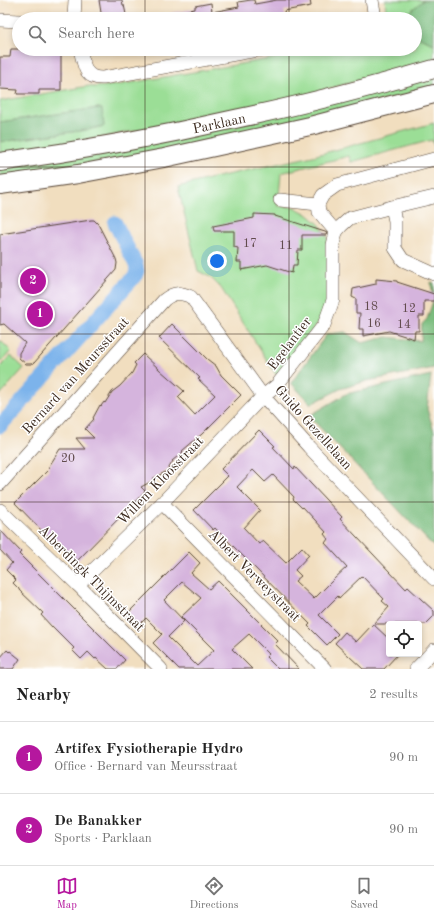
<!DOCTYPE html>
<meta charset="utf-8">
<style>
body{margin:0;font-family:"Old Standard TT",serif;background:#f2f2f2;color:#222}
.controls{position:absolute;right:12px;bottom:12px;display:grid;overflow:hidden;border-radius:4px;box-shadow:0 2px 6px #0003}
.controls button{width:36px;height:36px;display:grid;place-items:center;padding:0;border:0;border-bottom:1px solid #e0e0e0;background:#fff;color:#222;font:20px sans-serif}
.you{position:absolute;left:217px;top:261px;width:14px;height:14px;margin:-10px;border:3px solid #fff;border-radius:50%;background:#1a73e8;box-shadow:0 0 0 6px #1a73e833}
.badge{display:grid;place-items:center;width:26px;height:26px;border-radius:50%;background:#b5179e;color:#fff;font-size:13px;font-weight:700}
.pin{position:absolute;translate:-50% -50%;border:2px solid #fff;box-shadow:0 1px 4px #0006}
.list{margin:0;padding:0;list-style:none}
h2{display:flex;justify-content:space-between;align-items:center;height:52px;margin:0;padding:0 16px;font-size:17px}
h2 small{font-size:13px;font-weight:400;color:#767676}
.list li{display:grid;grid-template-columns:26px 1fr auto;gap:12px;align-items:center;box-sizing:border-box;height:72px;padding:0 16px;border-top:1px solid #e0e0e0}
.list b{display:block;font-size:15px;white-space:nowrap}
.list p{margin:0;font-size:13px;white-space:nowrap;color:#767676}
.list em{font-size:13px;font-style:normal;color:#767676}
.icon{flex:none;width:22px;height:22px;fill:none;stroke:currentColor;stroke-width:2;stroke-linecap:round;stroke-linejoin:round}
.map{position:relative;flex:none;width:434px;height:669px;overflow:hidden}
.search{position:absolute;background:#fff;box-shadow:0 2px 6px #0003;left:12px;right:12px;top:12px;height:44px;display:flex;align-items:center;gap:10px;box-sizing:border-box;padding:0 14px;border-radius:22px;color:#767676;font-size:15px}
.sheet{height:196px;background:#fff}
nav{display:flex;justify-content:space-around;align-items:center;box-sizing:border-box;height:56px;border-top:1px solid #e0e0e0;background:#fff;font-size:11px;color:#767676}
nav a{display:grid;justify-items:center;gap:2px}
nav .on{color:#b5179e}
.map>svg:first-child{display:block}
</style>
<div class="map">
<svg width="434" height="669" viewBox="0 0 434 669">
<rect width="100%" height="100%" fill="#fff"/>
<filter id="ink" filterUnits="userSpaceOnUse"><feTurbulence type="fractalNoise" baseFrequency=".025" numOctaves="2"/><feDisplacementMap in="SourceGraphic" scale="8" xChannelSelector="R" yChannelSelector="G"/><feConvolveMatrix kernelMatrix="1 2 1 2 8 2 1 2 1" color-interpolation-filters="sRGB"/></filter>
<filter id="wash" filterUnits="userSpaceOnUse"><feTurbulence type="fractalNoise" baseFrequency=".012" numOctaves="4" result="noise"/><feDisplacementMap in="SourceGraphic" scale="16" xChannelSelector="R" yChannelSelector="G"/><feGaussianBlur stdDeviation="0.9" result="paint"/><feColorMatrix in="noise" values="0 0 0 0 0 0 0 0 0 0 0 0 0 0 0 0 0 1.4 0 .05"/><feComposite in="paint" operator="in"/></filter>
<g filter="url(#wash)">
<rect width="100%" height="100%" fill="#f1debf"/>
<!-- green -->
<g fill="#9bde96" stroke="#6b845a">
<path d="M 385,0 L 424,0 L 400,19 L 386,19 L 385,17 L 386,10 Z"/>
<path d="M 415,36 L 434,44 L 434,60 L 298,97 L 200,118 L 99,138 L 0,154 L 0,142 L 86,130 L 104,126 L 99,108 L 0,122 L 0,101 L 89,86 L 93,87 L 118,85 L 328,49 L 415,49 Z"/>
<path d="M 434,75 L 434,87 L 355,108 L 154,153 L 0,178 L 0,168 Z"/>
<path d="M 434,123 L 434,146 L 432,140 L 351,162 L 349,156 L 281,173 L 278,206 L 294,207 L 307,214 L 319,224 L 327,236 L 329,251 L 330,293 L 324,315 L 277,376 L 221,288 L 210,277 L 198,271 L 178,187 L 213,178 L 313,156 Z"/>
<path d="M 0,340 L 11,351 L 0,363 Z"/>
<path d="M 11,356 L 24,368 L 0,395 L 0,367 Z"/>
</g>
<!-- forest -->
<g fill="#7cbd7f" stroke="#5c744e">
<path d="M 424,0 L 434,0 L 434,44 L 415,36 L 415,19 L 400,19 Z"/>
<path d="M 99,108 L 102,109 L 104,126 L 86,130 L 0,142 L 0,122 Z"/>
<path d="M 431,282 L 434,283 L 434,368 L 367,381 L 340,389 L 311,404 L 291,383 L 327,334 L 345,332 L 362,343 L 387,337 L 421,341 L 422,324 L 427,319 L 433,301 Z"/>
<path d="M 431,375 L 427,409 L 434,431 L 434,547 L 309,416 L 346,394 Z"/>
</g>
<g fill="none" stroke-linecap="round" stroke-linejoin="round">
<!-- canal -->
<path stroke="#7cb3eb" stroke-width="15" d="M 0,426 L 135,276 L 137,271 L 136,265 L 115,223"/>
</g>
<g id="blocks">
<!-- building -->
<g fill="#d5b4dd" fill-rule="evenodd">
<path d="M 100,0 L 122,0 L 123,5 L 124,5 L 127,19 L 102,19 L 99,0 Z"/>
<path d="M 251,0 L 254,0 L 255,4 L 277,0 L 310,0 L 311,6 L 284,11 L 286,19 L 172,19 L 171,13 L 195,9 L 195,6 L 211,3 L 212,12 L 239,7 L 238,2 Z"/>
<path d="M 11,49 L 61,49 L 61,90 L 39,90 L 39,94 L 17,94 L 18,90 L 0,89 L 0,57 L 10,57 Z"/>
<path d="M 254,214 L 275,215 L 275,216 L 325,232 L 327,233 L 326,235 L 302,235 L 302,250 L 298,250 L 297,265 L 293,265 L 292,273 L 267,265 L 241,270 L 241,262 L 237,262 L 238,248 L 234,247 L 234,231 L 214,231 L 213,226 L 254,218 Z"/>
<path d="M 91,220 L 94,220 L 98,224 L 116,259 L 117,263 L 116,270 L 34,363 L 31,364 L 26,364 L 19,358 L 19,353 L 25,343 L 4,324 L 0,325 L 0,234 Z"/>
<path d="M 376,279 L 397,281 L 397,282 L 434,294 L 434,301 L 424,301 L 424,316 L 419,316 L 419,331 L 415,331 L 414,339 L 389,331 L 363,336 L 363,329 L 359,329 L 360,313 L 356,313 L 356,299 L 352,297 L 353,289 L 376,284 Z"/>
<path d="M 172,324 L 207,359 L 216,366 L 221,375 L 241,395 L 202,434 L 182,451 L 183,452 L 172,461 L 173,461 L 167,471 L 152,479 L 154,480 L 141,487 L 145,491 L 132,505 L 131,503 L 127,510 L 77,561 L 56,539 L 54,542 L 44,532 L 44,533 L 15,503 L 49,469 L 48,468 L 60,449 L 85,449 L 76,438 L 94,438 L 85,429 L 94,419 L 93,418 L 100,405 L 101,406 L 104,402 L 105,403 L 112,392 L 120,386 L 132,373 L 136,365 L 134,363 L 143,354 L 160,370 L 184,391 L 178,397 L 195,415 L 215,395 L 198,379 L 200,378 L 159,338 Z"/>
<path d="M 259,430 L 275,446 L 273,447 L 294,469 L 295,467 L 342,517 L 340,519 L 406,589 L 408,587 L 434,611 L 434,616 L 426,624 L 374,624 L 389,607 L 382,601 L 384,599 L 362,576 L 339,598 L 338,596 L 319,615 L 338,634 L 327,645 L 308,626 L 310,624 L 253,566 L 215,528 L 213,530 L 194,510 L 228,476 L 221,469 ZM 253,470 L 265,482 L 273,475 L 294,497 L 293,499 L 302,508 L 303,507 L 326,532 L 324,534 L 328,539 L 325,543 L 347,567 L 334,579 L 314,599 L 295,581 L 301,576 L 295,570 L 309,555 L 302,547 L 286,563 L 263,541 L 259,544 L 244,528 L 260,510 L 237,487 Z"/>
<path d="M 0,530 L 21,552 L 19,554 L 125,660 L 117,669 L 108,669 L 96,658 L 95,659 L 88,652 L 81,659 L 72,650 L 74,648 L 52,626 L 52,627 L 41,615 L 43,613 L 19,590 L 19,589 L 13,583 L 16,580 L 6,570 L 12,563 L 0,550 Z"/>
<path d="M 189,552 L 200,563 L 191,573 L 209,589 L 218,581 L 278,641 L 275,644 L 299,669 L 278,669 L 266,657 L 269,654 L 249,634 L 232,649 L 252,669 L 179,669 L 153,643 L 162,634 L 146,618 L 137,627 L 125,616 ZM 182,582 L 201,598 L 181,617 L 214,650 L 197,666 L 168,637 L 184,621 L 164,600 Z"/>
<path d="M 373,624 L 389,639 L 389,654 L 398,654 L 384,669 L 363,669 L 335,643 L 345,632 L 356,642 Z"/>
<path d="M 7,650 L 9,652 L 10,651 L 20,659 L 13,669 L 0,669 L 0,658 Z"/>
</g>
</g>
</g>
<g filter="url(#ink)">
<use href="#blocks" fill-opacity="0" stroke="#564536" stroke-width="1"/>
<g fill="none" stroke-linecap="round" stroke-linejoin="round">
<defs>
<g id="street">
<path d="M 372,0 L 374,12 L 373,19"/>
<path d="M 74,19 L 75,0"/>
<path d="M 0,20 L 19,21"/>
<path d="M 80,49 C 84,64 84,79 103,78 L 263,49"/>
<path d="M 434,159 L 337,185 L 323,195 L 318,204 L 319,212 L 336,232 L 341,226 L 350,218 L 392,207 L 434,197"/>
<path d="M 280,200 L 318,204"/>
<path d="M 392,207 L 395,221 L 395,248 L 403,260 L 434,274"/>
<path d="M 0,484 L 164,300 C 174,292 180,292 191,297 L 263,396 L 309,447 L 434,579"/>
<path d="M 162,503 L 325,669"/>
<path d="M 0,510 L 78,585 L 161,669"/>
<path d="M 78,585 L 162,503 L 263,396 L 277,385 L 324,325 L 333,300 L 333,245 L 336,232"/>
<path d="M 416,669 L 434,650"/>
</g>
<g id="secondary">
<path d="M 0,162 C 79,151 157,137 235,119 C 302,105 368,88 434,69"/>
<path d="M 0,185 L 78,174 L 164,158 L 310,126 L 434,94"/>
</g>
</defs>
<!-- street casing -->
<use href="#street" stroke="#564536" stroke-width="14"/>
<!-- secondary casing -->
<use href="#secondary" stroke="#564536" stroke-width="20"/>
<!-- street -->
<use href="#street" stroke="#fff" stroke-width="13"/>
<!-- secondary -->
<use href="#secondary" stroke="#fff" stroke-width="18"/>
</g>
</g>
<!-- grid -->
<path fill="none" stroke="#3b2a1e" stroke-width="1" stroke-opacity="0.55" d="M 145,0 L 145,19M 289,0 L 289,19M 145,49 L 145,669M 289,49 L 289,669M 0,167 L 434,167M 0,334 L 434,334M 0,502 L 434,502"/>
<g text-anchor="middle" stroke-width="3" stroke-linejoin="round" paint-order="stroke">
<!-- number labels -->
<g font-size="12" fill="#624c4e">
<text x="250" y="247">17</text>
<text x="286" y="249">11</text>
<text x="371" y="310">18</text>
<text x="409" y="312">12</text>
<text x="374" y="327">16</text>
<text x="404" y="328">14</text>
<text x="68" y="462">20</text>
</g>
<!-- street labels -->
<g font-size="14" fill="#3b2a1e" stroke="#fff">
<text transform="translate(219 123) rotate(-12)" y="5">Parklaan</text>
<text transform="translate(289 343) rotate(-53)" y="5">Egelantier</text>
<text transform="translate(75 375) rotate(-48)" y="5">Bernard van Meursstraat</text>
<text transform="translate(314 427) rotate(48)" y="5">Guido Gezellelaan</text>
<text transform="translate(160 480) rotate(-46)" y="5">Willem Kloosstraat</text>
<text transform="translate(255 575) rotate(45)" y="5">Albert Verweystraat</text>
<text transform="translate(92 578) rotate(45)" y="5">Alberdingk Thijmstraat</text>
</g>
</g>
</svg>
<div class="controls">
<button><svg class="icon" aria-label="locate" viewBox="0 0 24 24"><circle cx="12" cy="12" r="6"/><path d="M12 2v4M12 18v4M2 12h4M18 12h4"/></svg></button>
</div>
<div class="you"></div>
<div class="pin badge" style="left:40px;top:314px">1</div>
<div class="pin badge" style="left:33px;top:281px">2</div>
<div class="search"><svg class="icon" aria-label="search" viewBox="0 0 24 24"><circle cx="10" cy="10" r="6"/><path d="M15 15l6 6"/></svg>Search here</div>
</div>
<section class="sheet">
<h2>Nearby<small>2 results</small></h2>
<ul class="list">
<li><span class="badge">1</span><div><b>Artifex Fysiotherapie Hydro</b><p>Office · Bernard van Meursstraat</p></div><em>90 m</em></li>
<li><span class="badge">2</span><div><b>De Banakker</b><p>Sports · Parklaan</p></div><em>90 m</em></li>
</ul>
</section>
<nav>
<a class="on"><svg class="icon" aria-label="map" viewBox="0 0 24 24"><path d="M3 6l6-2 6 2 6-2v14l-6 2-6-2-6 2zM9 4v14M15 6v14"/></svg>Map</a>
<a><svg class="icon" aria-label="directions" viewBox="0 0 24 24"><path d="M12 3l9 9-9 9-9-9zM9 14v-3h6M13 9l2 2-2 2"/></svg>Directions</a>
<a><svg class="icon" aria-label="saved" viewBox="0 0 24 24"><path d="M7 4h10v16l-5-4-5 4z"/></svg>Saved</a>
</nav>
